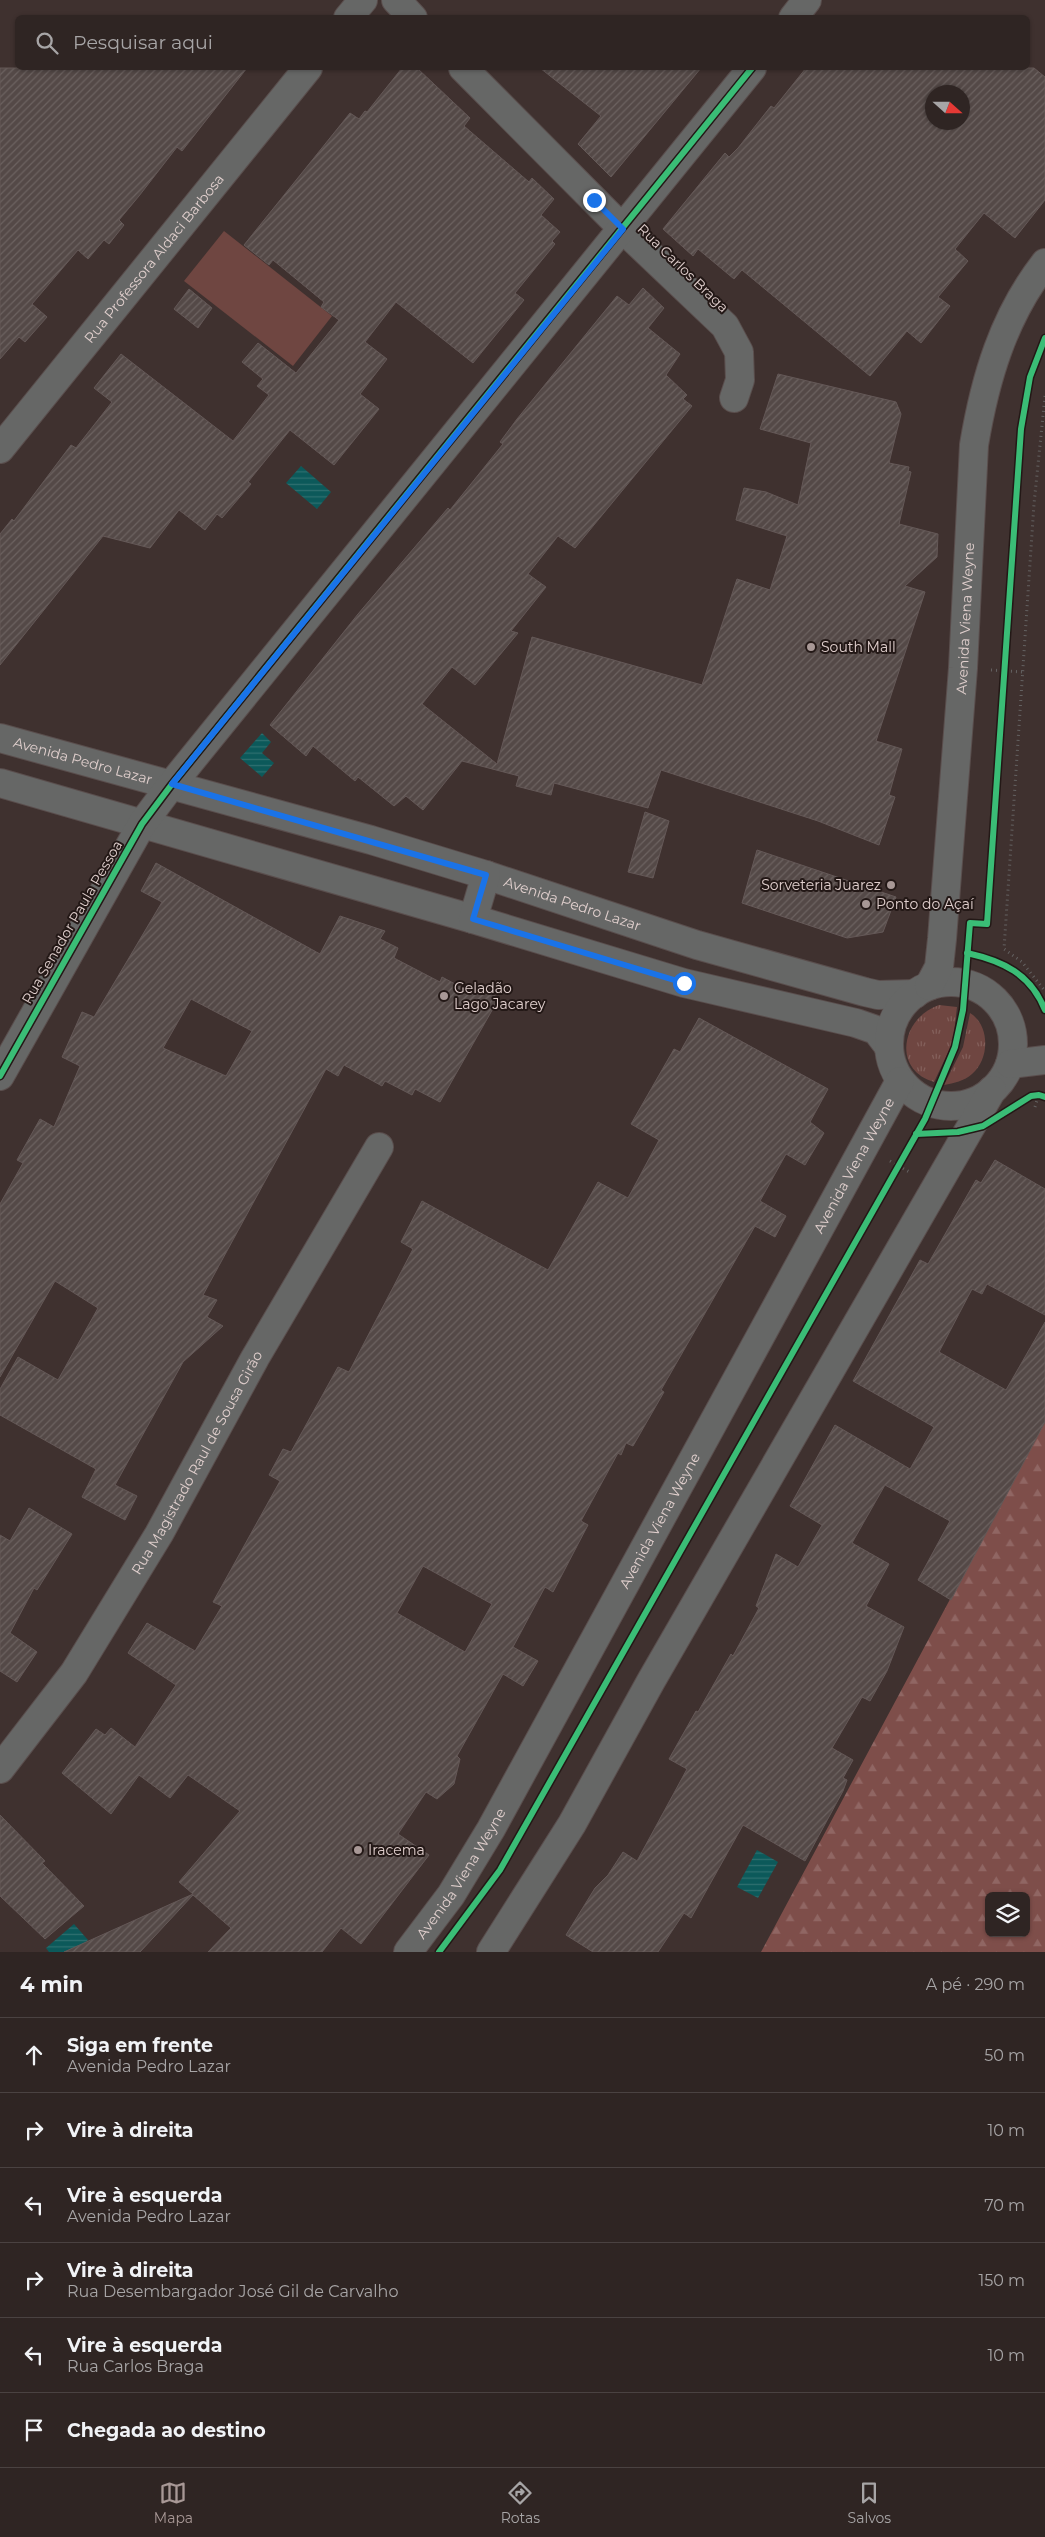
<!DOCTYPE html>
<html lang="pt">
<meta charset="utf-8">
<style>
body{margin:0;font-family:Montserrat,sans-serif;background:#3b3130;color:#f1f3f6}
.controls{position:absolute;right:15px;bottom:15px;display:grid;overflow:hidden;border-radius:8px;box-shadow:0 1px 4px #0004}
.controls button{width:45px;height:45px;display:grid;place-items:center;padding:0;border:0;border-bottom:1px solid #4a4241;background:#2f2523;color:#f1f3f6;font:25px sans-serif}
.compass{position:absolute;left:925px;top:85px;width:45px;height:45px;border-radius:50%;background:#2f2523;box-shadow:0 1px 4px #0004;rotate:111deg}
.stop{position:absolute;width:15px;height:15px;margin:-11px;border:4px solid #1a73e8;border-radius:50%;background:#fff}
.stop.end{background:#1a73e8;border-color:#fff;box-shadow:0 1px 5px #0008}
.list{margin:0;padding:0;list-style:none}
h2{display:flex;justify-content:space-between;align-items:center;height:65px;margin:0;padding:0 20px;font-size:21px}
h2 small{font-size:16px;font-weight:400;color:#a7a5a6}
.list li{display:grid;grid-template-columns:32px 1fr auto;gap:15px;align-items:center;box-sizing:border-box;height:75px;padding:0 20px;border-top:1px solid #4a4241}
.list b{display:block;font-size:19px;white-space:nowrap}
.list p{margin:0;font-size:16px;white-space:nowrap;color:#a7a5a6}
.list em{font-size:16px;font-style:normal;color:#a7a5a6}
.icon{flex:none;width:28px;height:28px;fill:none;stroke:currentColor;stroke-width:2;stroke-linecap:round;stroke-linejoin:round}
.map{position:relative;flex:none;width:1045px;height:1952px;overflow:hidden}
.search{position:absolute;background:#2f2523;box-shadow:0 1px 4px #0004;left:15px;right:15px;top:15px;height:55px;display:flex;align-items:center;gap:12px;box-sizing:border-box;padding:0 18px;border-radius:8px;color:#a7a5a6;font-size:19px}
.sheet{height:515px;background:#2f2523}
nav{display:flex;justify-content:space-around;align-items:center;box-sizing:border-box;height:70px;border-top:1px solid #4a4241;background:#2f2523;font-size:14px;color:#a7a5a6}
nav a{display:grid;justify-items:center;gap:2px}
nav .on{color:#a89896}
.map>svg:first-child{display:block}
</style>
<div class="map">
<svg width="1045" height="1952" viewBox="0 0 1045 1952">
<defs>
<pattern id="grass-tufts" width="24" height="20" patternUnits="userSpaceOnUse" patternTransform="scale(1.25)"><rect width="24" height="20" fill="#6f4641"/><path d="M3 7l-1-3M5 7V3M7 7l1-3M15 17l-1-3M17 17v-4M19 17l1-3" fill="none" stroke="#83605b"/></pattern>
<pattern id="forest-firs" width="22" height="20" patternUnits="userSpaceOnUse" patternTransform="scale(1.25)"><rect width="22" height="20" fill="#7e4e4a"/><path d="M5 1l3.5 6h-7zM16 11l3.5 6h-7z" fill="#906663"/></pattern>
<pattern id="water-rules" width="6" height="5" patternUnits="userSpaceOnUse" patternTransform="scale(1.25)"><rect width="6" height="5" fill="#0c595a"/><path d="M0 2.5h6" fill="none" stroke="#2f7070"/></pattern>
<pattern id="building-hatch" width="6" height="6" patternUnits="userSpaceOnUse" patternTransform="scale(1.25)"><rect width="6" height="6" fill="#544947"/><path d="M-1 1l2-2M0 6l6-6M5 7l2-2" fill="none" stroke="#6c6260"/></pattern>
</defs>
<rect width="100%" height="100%" fill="#3f312f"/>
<!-- grass -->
<g fill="url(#grass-tufts)">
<path d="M 939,1005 L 957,1007 L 953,1042 L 934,1082 C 892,1070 901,1018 939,1005 Z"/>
<path d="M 970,1013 C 990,1025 990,1059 972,1074 C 964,1081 954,1083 944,1085 L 963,1047 Z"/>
</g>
<!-- forest -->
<path fill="url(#forest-firs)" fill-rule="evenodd" d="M 1045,1422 L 1045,1952 L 761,1952 ZM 989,1896 L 1026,1896 L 1026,1933 L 989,1933 Z"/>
<!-- pitch -->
<path fill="#6f4641" d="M 224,231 L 332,316 L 293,366 L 184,281 Z"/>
<!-- water -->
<g fill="url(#water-rules)">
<path d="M 301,466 L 331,492 L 317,509 L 286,483 Z"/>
<path d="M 262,733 L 271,742 L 262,753 L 274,763 L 262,777 L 240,758 Z"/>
<path d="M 757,1850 L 778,1862 L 758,1898 L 737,1887 Z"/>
<path d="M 74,1924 L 88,1940 L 74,1952 L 49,1952 L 46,1948 Z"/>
</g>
<!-- building -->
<g fill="url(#building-hatch)" stroke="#645857" fill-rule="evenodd">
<path d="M 0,68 L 247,68 L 182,151 L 177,147 L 139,196 L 119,220 L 124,225 L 109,244 L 104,240 L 88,259 L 78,250 L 32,304 L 47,317 L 25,342 L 19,337 L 0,359 Z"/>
<path d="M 402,68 L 417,68 L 470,118 L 464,126 L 529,182 L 532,178 L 554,199 L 541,215 L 560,232 L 552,241 L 555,244 L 515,293 L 524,300 L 473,363 L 396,302 L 365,342 L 387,359 L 360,394 L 379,409 L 334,465 L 290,430 L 248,482 L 251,484 L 222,518 L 217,514 L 205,530 L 179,510 L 150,548 L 103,536 L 0,665 L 0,534 L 12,519 L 14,521 L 71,445 L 76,448 L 112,402 L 94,388 L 121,354 L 233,441 L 269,395 L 257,386 L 263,379 L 242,362 L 258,343 L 296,373 L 339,320 L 321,307 L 324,302 L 273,260 L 269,265 L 244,245 L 350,113 L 359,119 L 365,111 L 367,112 Z"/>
<path d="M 540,68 L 701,68 L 611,177 L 578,144 L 601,116 Z"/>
<path d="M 806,68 L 1034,68 L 1045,77 L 1045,200 L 1015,238 L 984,213 L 955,249 L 968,261 L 938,297 L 950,306 L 921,343 L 907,331 L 870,376 L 742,270 L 734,279 L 698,249 L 693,256 L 663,229 L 725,153 L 729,157 L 738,148 L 771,106 L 774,108 ZM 932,92 L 962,92 L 962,122 L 932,122 Z"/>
<path d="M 643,288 L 664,308 L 648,328 L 680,354 L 666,375 L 687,395 L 683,399 L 692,406 L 575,548 L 558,536 L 528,574 L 546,587 L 511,631 L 518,633 L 475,685 L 452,667 L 422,704 L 497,764 L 532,637 L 702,685 L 737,579 L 770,590 L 787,536 L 736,520 L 744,488 L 766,492 L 798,505 L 811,443 L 760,429 L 778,374 L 896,402 L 901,414 L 889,463 L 909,467 L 908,471 L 911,472 L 899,524 L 938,534 L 937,557 L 905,586 L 925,592 L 876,741 L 902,749 L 889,795 L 895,797 L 879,845 L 818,821 L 661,770 L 648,808 L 554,783 L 551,795 L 516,786 L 519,776 L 462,761 L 423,810 L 406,796 L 394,806 L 358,777 L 355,781 L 313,746 L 306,756 L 270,725 L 358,614 L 448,508 L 450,510 L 503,444 L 500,442 L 517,419 L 617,296 L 629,305 Z"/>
<path d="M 189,289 L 212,308 L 198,328 L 174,309 Z"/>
<path d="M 645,812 L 669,821 L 653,878 L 628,872 Z"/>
<path d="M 757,850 L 896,897 L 883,932 L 847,938 L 742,903 Z"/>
<path d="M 156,863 L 320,954 L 340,916 L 385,931 L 380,939 L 398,948 L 394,958 L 440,982 L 442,977 L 468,991 L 472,984 L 499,998 L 440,1102 L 415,1089 L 412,1095 L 385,1081 L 382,1086 L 344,1065 L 338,1076 L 326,1069 L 203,1295 L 217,1300 L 207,1317 L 223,1326 L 183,1362 L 115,1485 L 137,1496 L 125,1520 L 82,1497 L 96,1469 L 0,1415 L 0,1389 L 18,1357 L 58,1380 L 98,1308 L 55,1281 L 0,1377 L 0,1204 L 23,1163 L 17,1160 L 40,1119 L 54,1127 L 80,1066 L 62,1057 L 82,1012 L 94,1017 L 162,902 L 141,891 ZM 191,999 L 252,1031 L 226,1076 L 163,1048 Z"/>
<path d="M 699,1018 L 828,1089 L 810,1122 L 824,1133 L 805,1165 L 786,1154 L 760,1201 L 786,1216 L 775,1237 L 755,1226 L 661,1390 L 664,1392 L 633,1446 L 626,1443 L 621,1455 L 618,1453 L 581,1521 L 588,1525 L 553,1592 L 545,1587 L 513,1647 L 538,1661 L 523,1686 L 503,1674 L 457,1756 L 460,1759 L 454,1784 L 437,1799 L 426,1792 L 398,1834 L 429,1855 L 361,1944 L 341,1928 L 322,1952 L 208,1952 L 231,1928 L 193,1895 L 140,1952 L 64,1952 L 193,1894 L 179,1882 L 240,1811 L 188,1775 L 170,1798 L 139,1775 L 111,1814 L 62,1773 L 96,1729 L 105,1735 L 111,1728 L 135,1747 L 176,1685 L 128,1653 L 147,1623 L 195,1651 L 222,1606 L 213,1602 L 280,1481 L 269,1475 L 283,1449 L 291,1452 L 338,1367 L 349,1372 L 413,1249 L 401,1242 L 422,1201 L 548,1270 L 598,1182 L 628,1198 L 659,1140 L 631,1124 L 674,1049 L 680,1052 ZM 423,1566 L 492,1604 L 465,1652 L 397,1613 Z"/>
<path d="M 995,1160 L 1045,1189 L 1045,1315 L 987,1284 L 982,1294 L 972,1289 L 939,1352 L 1006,1390 L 1045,1322 L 1045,1422 L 951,1600 L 918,1580 L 950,1521 L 885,1485 L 852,1543 L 889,1564 L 866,1606 L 904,1627 L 887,1671 L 870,1701 L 862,1697 L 832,1748 L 853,1760 L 843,1778 L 847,1780 L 843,1791 L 805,1861 L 743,1825 L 691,1918 L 684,1913 L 658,1952 L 593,1952 L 566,1935 L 595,1888 L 608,1875 L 623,1852 L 637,1861 L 687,1769 L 669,1759 L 696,1711 L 698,1712 L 731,1654 L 733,1656 L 759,1608 L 756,1606 L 776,1554 L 798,1567 L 822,1525 L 790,1506 L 835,1425 L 910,1469 L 934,1427 L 853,1381 L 920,1260 L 928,1264 L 976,1180 L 981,1183 Z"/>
<path d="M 29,1508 L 72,1534 L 37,1590 L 34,1588 L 10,1633 L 37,1652 L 17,1682 L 0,1671 L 0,1535 L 10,1541 Z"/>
<path d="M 0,1815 L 45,1861 L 42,1863 L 84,1906 L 45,1939 L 0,1896 Z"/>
</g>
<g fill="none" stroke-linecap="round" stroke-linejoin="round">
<defs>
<g id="minor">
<path d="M 396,0 L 413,18"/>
<path d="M 348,18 L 363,0"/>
<path d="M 793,18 L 807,0"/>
<path d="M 463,68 L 623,229 L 725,326 L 739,352 L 740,380 L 734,398"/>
<path id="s1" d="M 0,449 L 308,68"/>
<path id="s2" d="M 0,738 L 371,840 L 486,875 L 697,945 L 865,992 L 878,995 L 915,994"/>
<path d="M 0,783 L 473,919 L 684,983 L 856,1023 L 876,1030 L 889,1047"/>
<path d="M 473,919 L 486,875"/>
<circle cx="951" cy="1044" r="62"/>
<path id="s3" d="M 929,986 L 939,967 L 942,939 L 963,668 L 974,445 C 985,379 1003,317 1045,263"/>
<path d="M 1010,1064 L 1045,1060"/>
<path d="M 0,1076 L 142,824 L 172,784 L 752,68"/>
<path id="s4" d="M 0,1769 L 74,1673 L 159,1534 L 255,1358 L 379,1147"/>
<path id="s5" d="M 408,1952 L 451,1895 L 491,1829 L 900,1081"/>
<path d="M 491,1952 L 572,1824 L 651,1681 L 992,1090"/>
</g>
</defs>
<!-- minor casing -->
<use href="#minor" stroke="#5a4e4d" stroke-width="30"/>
<!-- path -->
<g stroke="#646262" stroke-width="3" stroke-dasharray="1 4" stroke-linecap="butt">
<path d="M 1045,396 L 1034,504 L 1004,949 L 1022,962 L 1045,991"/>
<path d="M 991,670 L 1022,672"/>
<path d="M 1035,1107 L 1040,1090"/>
<path d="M 890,1161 L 911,1173"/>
</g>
<!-- minor -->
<use href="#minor" stroke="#666766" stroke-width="28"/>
<defs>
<g id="cycleway">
<path d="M 967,953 C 1003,961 1031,974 1045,1010"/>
<path d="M 0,1076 L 142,824 L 172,784 L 752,68"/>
<path d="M 916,1134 L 958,1132 L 983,1126 L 1031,1096 L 1039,1095 L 1045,1097"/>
<path d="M 439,1952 L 500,1870 L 925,1119 L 955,1047 L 963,1010 L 970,923 L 987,924 L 1021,429 L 1030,377 L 1045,338"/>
</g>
</defs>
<!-- cycleway casing -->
<use href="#cycleway" stroke="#231816" stroke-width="9"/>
<!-- cycleway -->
<use href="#cycleway" stroke="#3abd76" stroke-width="6"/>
</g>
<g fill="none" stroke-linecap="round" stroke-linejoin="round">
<!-- route -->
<path stroke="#1a73e8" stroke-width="6" d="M 594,200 L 623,229 L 172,784 L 486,875 L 473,919 L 684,983"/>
</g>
<!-- markers -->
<g fill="#a89896" stroke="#231816" stroke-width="2">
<circle cx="811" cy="647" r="5"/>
<circle cx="891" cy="885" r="5"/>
<circle cx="866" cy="904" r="5"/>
<circle cx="444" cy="996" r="5"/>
<circle cx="358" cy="1850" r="5"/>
</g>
<g text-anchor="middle" stroke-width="4" stroke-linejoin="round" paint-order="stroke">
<!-- street labels -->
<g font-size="14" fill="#e0cfcd" stroke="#231816">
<text dy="5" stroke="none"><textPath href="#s1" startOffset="245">Rua Professora Aldaci Barbosa</textPath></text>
<text transform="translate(683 268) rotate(44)" y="5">Rua Carlos Braga</text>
<text dy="5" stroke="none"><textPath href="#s3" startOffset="371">Avenida Viena Weyne</textPath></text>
<text dy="5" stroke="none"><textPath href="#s2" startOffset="86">Avenida Pedro Lazar</textPath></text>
<text dy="5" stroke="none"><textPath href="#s2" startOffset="596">Avenida Pedro Lazar</textPath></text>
<text transform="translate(72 922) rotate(-60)" y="5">Rua Senador Paula Pessoa</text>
<text dy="5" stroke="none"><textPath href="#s5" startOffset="905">Avenida Viena Weyne</textPath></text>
<text dy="5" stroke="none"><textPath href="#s4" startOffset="365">Rua Magistrado Raul de Sousa Girão</textPath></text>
<text dy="5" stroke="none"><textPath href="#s5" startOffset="500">Avenida Viena Weyne</textPath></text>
<text dy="5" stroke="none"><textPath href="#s5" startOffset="95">Avenida Viena Weyne</textPath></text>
</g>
<!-- poi labels -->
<g font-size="14" fill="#e0cfcd" stroke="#231816" text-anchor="start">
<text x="821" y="652">South Mall</text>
<text x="881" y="890" text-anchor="end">Sorveteria Juarez</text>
<text x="876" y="909">Ponto do Açaí</text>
<text x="454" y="993">Geladão<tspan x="454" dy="16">Lago Jacarey</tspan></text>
<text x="368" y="1855">Iracema</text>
</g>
</g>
</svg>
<div class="controls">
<button><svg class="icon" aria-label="layers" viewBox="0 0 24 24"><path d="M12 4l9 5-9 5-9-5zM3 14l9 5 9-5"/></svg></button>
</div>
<svg class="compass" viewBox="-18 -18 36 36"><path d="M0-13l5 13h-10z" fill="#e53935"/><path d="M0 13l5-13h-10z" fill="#a7a5a6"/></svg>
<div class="stop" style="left:684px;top:983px"></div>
<div class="stop end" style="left:594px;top:200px"></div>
<div class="search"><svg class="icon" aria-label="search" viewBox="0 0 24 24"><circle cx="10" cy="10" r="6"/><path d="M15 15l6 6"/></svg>Pesquisar aqui</div>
</div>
<section class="sheet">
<h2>4 min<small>A pé · 290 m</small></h2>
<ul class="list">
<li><svg class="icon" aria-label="ahead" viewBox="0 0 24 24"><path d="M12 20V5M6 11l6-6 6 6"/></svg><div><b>Siga em frente</b><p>Avenida Pedro Lazar</p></div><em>50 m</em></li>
<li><svg class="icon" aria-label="right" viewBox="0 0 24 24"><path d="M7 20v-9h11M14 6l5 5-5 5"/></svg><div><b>Vire à direita</b></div><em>10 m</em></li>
<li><svg class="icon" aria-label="left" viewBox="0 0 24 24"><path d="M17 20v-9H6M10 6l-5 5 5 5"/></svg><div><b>Vire à esquerda</b><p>Avenida Pedro Lazar</p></div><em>70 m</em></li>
<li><svg class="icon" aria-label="right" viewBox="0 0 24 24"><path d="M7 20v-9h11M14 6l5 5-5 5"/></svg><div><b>Vire à direita</b><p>Rua Desembargador José Gil de Carvalho</p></div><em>150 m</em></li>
<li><svg class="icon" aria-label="left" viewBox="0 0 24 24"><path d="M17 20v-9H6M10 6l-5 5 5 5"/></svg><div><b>Vire à esquerda</b><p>Rua Carlos Braga</p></div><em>10 m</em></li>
<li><svg class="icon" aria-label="arrive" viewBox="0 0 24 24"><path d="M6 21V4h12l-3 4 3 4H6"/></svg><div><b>Chegada ao destino</b></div></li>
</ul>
</section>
<nav>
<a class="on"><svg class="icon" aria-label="map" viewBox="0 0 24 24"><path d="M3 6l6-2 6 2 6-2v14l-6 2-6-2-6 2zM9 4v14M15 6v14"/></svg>Mapa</a>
<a><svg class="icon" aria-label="directions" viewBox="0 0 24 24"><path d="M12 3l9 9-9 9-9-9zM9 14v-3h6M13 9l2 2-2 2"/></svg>Rotas</a>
<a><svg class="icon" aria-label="saved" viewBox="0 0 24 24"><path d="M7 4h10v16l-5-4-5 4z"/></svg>Salvos</a>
</nav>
